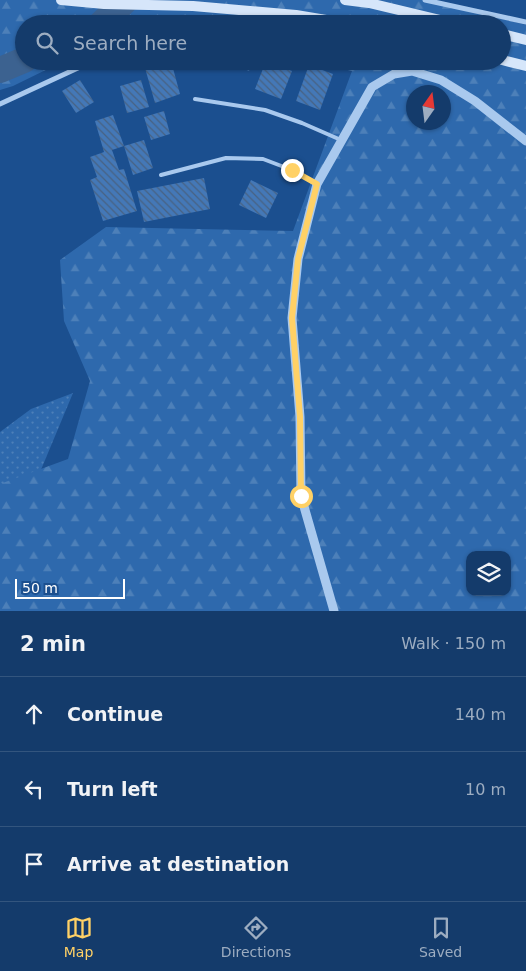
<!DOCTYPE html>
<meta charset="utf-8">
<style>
body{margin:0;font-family:"DejaVu Sans",sans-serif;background:#214673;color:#f1f3f6}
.controls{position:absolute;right:15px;bottom:15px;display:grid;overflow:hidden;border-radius:10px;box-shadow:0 1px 4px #0004}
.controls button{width:45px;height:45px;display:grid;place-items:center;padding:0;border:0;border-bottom:1px solid #33557e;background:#143b6b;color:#f1f3f6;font:25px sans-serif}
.compass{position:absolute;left:406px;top:85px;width:45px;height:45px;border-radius:50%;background:#143b6b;box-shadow:0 1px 4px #0004;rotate:14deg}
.scale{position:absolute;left:15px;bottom:12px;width:110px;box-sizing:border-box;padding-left:5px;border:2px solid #fff;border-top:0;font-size:14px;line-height:18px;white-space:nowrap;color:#fff;-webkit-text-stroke:4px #1b4f8f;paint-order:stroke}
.stop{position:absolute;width:15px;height:15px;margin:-11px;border:4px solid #ffd166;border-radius:50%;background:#fff}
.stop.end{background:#ffd166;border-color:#fff;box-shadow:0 1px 5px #0008}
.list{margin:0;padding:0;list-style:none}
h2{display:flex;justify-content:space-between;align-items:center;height:65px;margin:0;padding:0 20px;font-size:21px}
h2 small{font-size:16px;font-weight:400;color:#9dadc1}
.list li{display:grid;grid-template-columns:32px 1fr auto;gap:15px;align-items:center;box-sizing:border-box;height:75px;padding:0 20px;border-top:1px solid #33557e}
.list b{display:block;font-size:19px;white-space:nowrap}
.list em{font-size:16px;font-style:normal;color:#9dadc1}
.icon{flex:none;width:28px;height:28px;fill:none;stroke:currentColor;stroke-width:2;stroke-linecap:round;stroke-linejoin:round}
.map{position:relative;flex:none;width:526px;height:611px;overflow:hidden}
.search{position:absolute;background:#143b6b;box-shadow:0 1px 4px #0004;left:15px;right:15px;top:15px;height:55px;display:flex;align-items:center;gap:12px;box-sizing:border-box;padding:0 18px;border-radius:28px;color:#9dadc1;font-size:19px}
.sheet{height:290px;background:#143b6b}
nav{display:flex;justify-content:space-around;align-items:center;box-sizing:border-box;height:70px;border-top:1px solid #33557e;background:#143b6b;font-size:14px;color:#9dadc1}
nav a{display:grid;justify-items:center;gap:2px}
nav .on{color:#ffd166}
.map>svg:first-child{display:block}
</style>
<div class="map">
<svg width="526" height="611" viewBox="0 0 526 611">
<defs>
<pattern id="grass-dots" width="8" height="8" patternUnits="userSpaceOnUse" patternTransform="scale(1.25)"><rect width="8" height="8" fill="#2e69ad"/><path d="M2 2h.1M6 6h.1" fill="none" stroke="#4d80b9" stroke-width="1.8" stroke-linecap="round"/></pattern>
<pattern id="forest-firs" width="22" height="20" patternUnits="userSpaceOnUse" patternTransform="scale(1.25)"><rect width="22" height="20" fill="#2e69ad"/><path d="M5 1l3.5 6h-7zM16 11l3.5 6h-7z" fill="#4d80b9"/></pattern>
<pattern id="building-back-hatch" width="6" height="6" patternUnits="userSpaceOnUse" patternTransform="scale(1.25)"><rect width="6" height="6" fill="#4478b7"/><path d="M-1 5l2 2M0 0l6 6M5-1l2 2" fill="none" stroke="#486282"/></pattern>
</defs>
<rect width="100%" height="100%" fill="#1b4f8f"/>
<!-- grass -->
<path fill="url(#grass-dots)" d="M 73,393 L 15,532 L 0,536 L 0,432 L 31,409 Z"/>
<!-- forest -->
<path fill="url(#forest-firs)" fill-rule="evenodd" d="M 0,0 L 433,0 L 526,25 L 526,611 L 0,611 L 0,484 L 68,459 L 90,381 L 64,321 L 60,260 L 106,227 L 293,231 L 352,71 L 310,61 L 502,61 L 502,24 L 24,24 L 24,61 L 64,61 L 13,86 L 0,90 ZM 414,92 L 444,92 L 444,122 L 414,122 ZM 470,555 L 507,555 L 507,592 L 470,592 Z"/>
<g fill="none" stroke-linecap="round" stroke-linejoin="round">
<!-- river -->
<g stroke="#3c6290" stroke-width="26">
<path d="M 101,24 L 126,0"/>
<path d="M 0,70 L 24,60"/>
</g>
</g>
<!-- building -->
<g fill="url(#building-back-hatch)">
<path d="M 143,61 L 171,61 L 180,94 L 155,103 Z"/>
<path d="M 226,61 L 253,61 L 249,71 Z"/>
<path d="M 266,61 L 292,71 L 281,99 L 255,89 Z"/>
<path d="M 309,65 L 333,74 L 320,110 L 296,101 Z"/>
<path d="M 80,80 L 94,102 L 76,113 L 62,91 Z"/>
<path d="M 141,80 L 149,107 L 127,113 L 120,86 Z"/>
<path d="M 164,111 L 170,134 L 151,140 L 144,117 Z"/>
<path d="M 113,115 L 124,146 L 112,150 L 119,170 L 124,169 L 137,211 L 103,221 L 90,180 L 97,177 L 90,157 L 104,152 L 95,121 Z"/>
<path d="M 144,140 L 153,168 L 133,175 L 124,146 Z"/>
<path d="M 204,178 L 210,209 L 144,222 L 137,191 Z"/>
<path d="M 251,180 L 278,193 L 266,218 L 239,205 Z"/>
</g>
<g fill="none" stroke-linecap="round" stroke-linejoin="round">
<!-- service -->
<g stroke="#a9c9ee" stroke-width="4">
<path d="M 195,99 L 265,110 L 302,123 L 341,140"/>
<path d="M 161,175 L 226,158 L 263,159 L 292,170 L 316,184"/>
</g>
<!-- minor -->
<g stroke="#a9c9ee" stroke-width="5">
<path d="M 425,0 L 526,22"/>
<path d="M 167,24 L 175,21"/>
<path d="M 0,104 L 93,61"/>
</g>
<!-- tertiary -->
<path stroke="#a9c9ee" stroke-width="9" d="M 334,611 L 301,496 L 300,417 L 292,318 L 298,259 L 317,184 L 372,87 L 394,74 L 412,71 L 441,80 L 475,101 L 526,141"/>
<!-- secondary -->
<g stroke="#d6e6fa" stroke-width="10">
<path d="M 61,0 L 104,4 L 193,6 L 296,15 L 350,24"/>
<path d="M 345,0 L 369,3 L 457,24"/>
<path d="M 502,34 L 526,40"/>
<path d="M 502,60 L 526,66"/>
</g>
</g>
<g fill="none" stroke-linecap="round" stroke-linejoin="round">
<!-- route -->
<path stroke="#ffd166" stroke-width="6" d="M 292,170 L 317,184 L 298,259 L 292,318 L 300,417 L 301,496"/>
</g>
</svg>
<div class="controls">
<button><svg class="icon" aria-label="layers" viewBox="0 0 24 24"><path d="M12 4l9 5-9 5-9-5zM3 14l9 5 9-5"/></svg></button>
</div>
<svg class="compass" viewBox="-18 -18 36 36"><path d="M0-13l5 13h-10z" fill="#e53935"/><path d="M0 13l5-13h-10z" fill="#9dadc1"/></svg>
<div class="scale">50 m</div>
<div class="stop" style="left:301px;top:496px"></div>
<div class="stop end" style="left:292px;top:170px"></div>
<div class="search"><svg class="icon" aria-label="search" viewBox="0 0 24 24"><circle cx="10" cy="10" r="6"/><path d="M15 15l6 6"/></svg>Search here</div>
</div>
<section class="sheet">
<h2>2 min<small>Walk · 150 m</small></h2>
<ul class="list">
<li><svg class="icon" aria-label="ahead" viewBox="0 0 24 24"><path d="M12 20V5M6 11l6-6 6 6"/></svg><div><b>Continue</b></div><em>140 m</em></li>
<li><svg class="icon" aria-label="left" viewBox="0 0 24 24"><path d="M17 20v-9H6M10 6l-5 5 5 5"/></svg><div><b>Turn left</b></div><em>10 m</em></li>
<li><svg class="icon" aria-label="arrive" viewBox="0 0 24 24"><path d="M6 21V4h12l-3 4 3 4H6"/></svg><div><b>Arrive at destination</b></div></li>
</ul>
</section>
<nav>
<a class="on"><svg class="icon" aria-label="map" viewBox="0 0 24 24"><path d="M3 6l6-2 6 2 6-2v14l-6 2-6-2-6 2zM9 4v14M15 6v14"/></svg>Map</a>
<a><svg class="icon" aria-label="directions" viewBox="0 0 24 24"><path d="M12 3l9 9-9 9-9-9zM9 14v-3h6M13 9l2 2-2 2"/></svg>Directions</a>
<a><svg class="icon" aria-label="saved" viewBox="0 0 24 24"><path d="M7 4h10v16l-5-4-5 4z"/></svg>Saved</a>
</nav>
